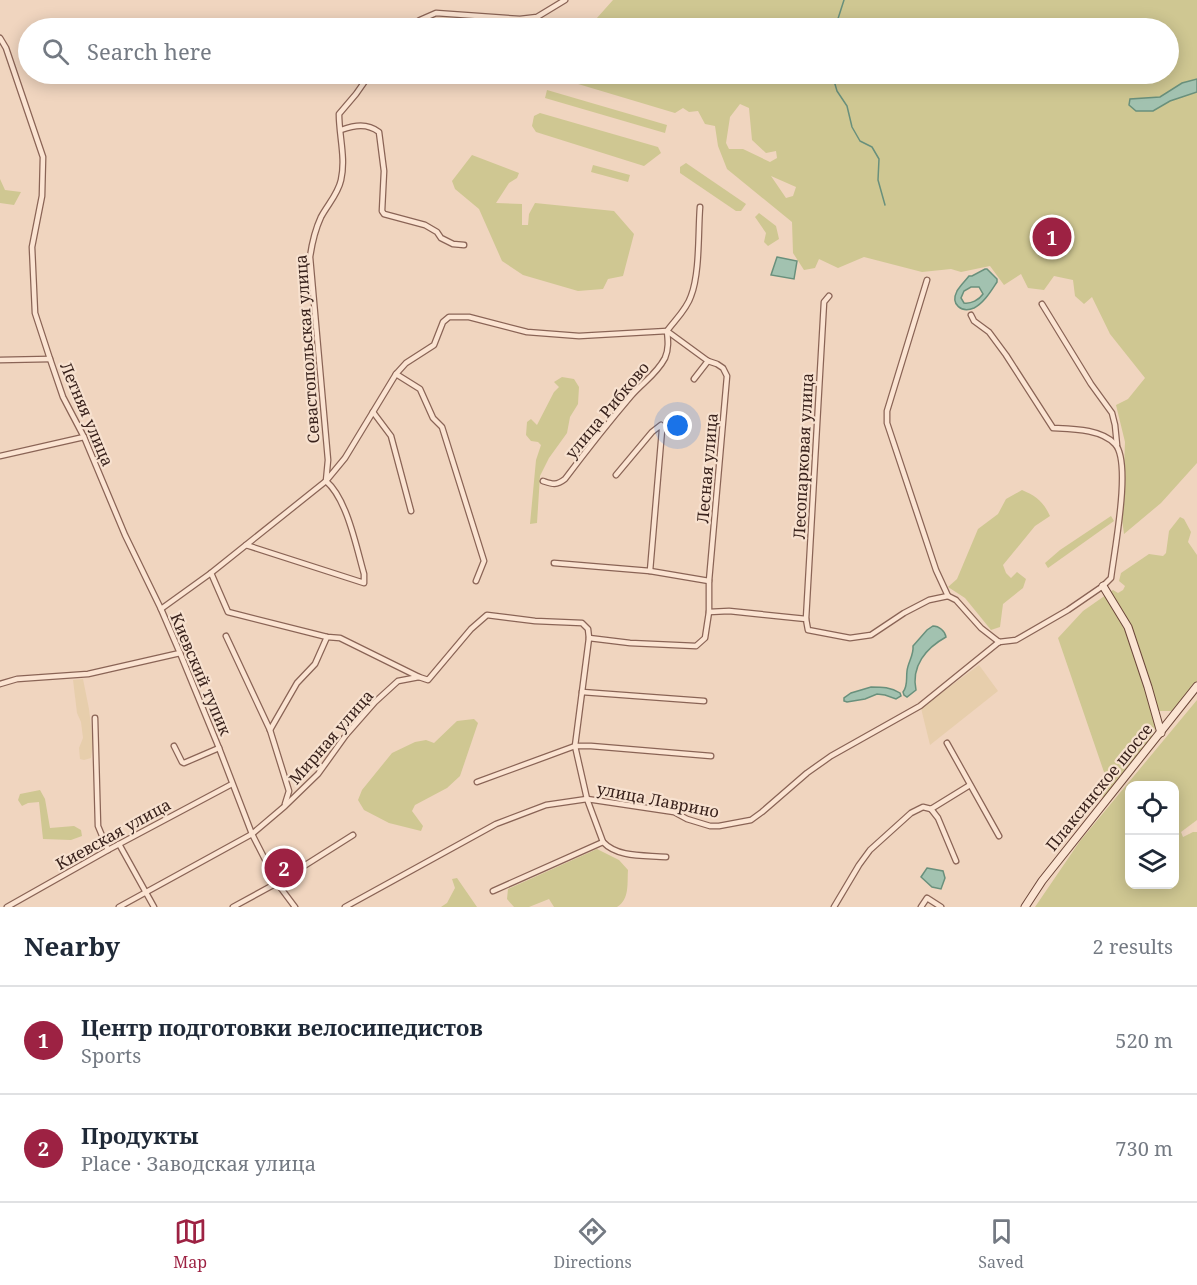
<!DOCTYPE html>
<meta charset="utf-8">
<style>
body{margin:0;font-family:"Noto Serif",serif;background:#f6f6f7;color:#1f2937}
.controls{position:absolute;right:18px;bottom:18px;display:grid;overflow:hidden;border-radius:12px;box-shadow:0 3px 15px #0003}
.controls button{width:54px;height:54px;display:grid;place-items:center;padding:0;border:0;border-bottom:2px solid #e0e1e3;background:#fff;color:#1f2937;font:30px sans-serif}
.you{position:absolute;left:678px;top:426px;width:21px;height:21px;margin:-15px;border:4px solid #fff;border-radius:50%;background:#1a73e8;box-shadow:0 0 0 9px #1a73e833}
.badge{display:grid;place-items:center;width:39px;height:39px;border-radius:50%;background:#9d2243;color:#fff;font-size:20px;font-weight:700}
.pin{position:absolute;translate:-50% -50%;border:3px solid #fff;box-shadow:0 2px 6px #0006}
.list{margin:0;padding:0;list-style:none}
h2{display:flex;justify-content:space-between;align-items:center;height:78px;margin:0;padding:0 24px;font-size:26px}
h2 small{font-size:20px;font-weight:400;color:#747a83}
.list li{display:grid;grid-template-columns:39px 1fr auto;gap:18px;align-items:center;box-sizing:border-box;height:108px;padding:0 24px;border-top:2px solid #e0e1e3}
.list b{display:block;font-size:22px;white-space:nowrap}
.list p{margin:0;font-size:20px;white-space:nowrap;color:#747a83}
.list em{font-size:20px;font-style:normal;color:#747a83}
.icon{flex:none;width:33px;height:33px;fill:none;stroke:currentColor;stroke-width:2;stroke-linecap:round;stroke-linejoin:round}
.map{position:relative;flex:none;width:1197px;height:907px;overflow:hidden}
.search{position:absolute;background:#fff;box-shadow:0 3px 15px #0003;left:18px;right:18px;top:18px;height:66px;display:flex;align-items:center;gap:15px;box-sizing:border-box;padding:0 21px;border-radius:33px;color:#747a83;font-size:22px}
.sheet{height:294px;background:#fff}
nav{display:flex;justify-content:space-around;align-items:center;box-sizing:border-box;height:84px;border-top:2px solid #e0e1e3;background:#fff;font-size:16px;color:#747a83}
nav a{display:grid;justify-items:center;gap:3px}
nav .on{color:#9d2243}
.map>svg:first-child{display:block}
</style>
<div class="map">
<svg width="1197" height="907" viewBox="0 0 1197 907">
<rect width="100%" height="100%" fill="#f0d5bf"/>
<!-- farmland -->
<g fill="#e7ceac">
<path d="M 979,665 L 998,691 L 930,745 L 921,708 Z"/>
<path d="M 83,679 L 89,709 L 93,744 L 91,758 L 84,760 L 80,759 L 79,748 L 83,738 L 81,722 L 77,713 L 73,680 Z"/>
</g>
<!-- green -->
<g fill="#cfc792" fill-rule="evenodd">
<path d="M 613,0 L 1197,0 L 1197,463 L 1161,503 L 1124,534 L 1122,519 L 1125,442 L 1116,405 L 1128,399 L 1145,378 L 1110,334 L 1092,297 L 1084,304 L 1075,296 L 1073,280 L 1054,276 L 1044,290 L 1028,288 L 1021,274 L 1004,285 L 990,266 L 961,272 L 951,269 L 922,272 L 864,257 L 838,268 L 819,259 L 815,268 L 804,270 L 793,253 L 792,222 L 727,169 L 718,146 L 715,126 L 705,124 L 698,111 L 689,112 L 683,108 L 675,113 L 548,75 L 550,74 L 1168,74 L 1168,28 L 588,28 ZM 740,104 L 749,108 L 752,140 L 766,153 L 776,151 L 777,158 L 770,162 L 743,149 L 729,149 L 726,143 L 730,117 ZM 771,176 L 796,187 L 793,196 L 786,198 Z"/>
<path d="M 547,90 L 667,125 L 665,133 L 545,98 Z"/>
<path d="M 540,113 L 658,147 L 661,153 L 644,166 L 536,132 L 532,126 L 534,116 Z"/>
<path d="M 472,155 L 519,173 L 517,178 L 509,183 L 496,203 L 522,204 L 522,225 L 528,225 L 529,214 L 535,203 L 614,211 L 634,234 L 623,276 L 608,279 L 603,289 L 578,291 L 523,275 L 502,261 L 479,209 L 455,189 L 452,181 Z"/>
<path d="M 686,163 L 746,204 L 741,211 L 736,211 L 680,173 L 680,167 Z"/>
<path d="M 593,165 L 630,175 L 628,182 L 591,172 Z"/>
<path d="M 0,179 L 5,190 L 21,192 L 14,205 L 0,203 Z"/>
<path d="M 759,213 L 776,226 L 779,239 L 768,246 L 764,242 L 766,233 L 755,217 Z"/>
<path d="M 562,377 L 574,379 L 579,387 L 578,404 L 570,417 L 567,433 L 549,458 L 540,476 L 537,523 L 530,524 L 536,460 L 541,445 L 538,442 L 531,441 L 526,435 L 527,422 L 531,419 L 537,425 L 554,392 L 559,387 L 554,382 Z"/>
<path d="M 1022,490 C 1036,496 1043,501 1050,516 L 1035,526 L 1003,565 L 1006,573 L 1011,578 L 1017,572 L 1026,579 L 1023,588 L 1003,604 L 1000,627 L 991,630 L 965,598 L 948,587 L 957,579 L 978,529 L 998,514 L 1006,499 Z"/>
<path d="M 1111,516 L 1114,521 L 1048,568 L 1045,563 L 1060,550 Z"/>
<path d="M 1180,517 L 1184,519 L 1191,532 L 1188,542 L 1197,555 L 1197,681 L 1173,711 L 1159,711 L 1153,735 L 1102,802 L 1105,775 L 1058,638 L 1083,611 L 1113,590 L 1118,593 L 1123,590 L 1125,586 L 1119,581 L 1121,573 L 1149,554 L 1163,556 L 1166,553 L 1169,531 Z"/>
<path d="M 1197,700 L 1197,820 L 1181,832 L 1183,837 L 1193,832 L 1197,832 L 1197,907 L 1035,907 L 1080,841 ZM 1130,786 L 1174,786 L 1174,884 L 1130,884 Z"/>
<path d="M 474,719 L 478,723 L 460,776 L 447,788 L 415,805 L 412,811 L 423,826 L 421,831 L 389,823 L 364,810 L 358,800 L 362,790 L 392,753 L 415,742 L 426,740 L 434,743 L 457,721 Z"/>
<path d="M 40,790 L 45,799 L 50,828 L 74,826 L 81,830 L 82,836 L 71,840 L 43,839 L 39,802 L 28,803 L 22,806 L 18,800 L 20,794 Z"/>
<path d="M 597,849 L 619,860 L 628,870 C 627,883 630,899 617,907 L 554,907 L 549,899 L 529,907 L 514,907 L 507,899 L 508,889 Z"/>
<path d="M 457,878 L 477,907 L 441,907 L 447,903 L 455,888 L 452,879 Z"/>
</g>
<!-- water -->
<g fill="#a2c2b0" stroke="#69907c" stroke-width="1.5" fill-rule="evenodd">
<path d="M 1197,79 L 1197,92 L 1170,101 L 1153,111 L 1136,111 L 1129,105 L 1130,99 L 1160,97 L 1182,83 Z"/>
<path d="M 777,257 L 797,261 L 794,279 L 771,275 Z"/>
<path d="M 985,269 L 987,269 L 997,279 L 997,282 C 991,291 984,303 974,308 C 962,313 950,305 957,291 C 960,286 965,281 969,276 L 972,276 ZM 971,287 L 979,287 L 983,294 C 979,300 971,304 964,303 L 961,298 L 964,291 Z"/>
<path d="M 933,626 C 939,626 945,631 946,637 C 926,648 911,666 916,690 L 907,697 L 904,695 L 903,692 C 908,686 906,679 907,671 C 908,662 914,655 913,646 L 927,630 Z"/>
<path d="M 871,687 C 882,687 891,687 900,693 L 901,696 L 896,699 L 885,695 L 877,694 L 865,699 L 847,702 L 844,701 L 844,698 L 851,693 Z"/>
<path d="M 927,868 L 943,871 L 945,878 L 941,889 L 932,887 L 921,877 Z"/>
</g>
<g fill="none" stroke-linecap="round" stroke-linejoin="round">
<!-- stream -->
<g stroke="#69907c" stroke-width="1.5">
<path d="M 835,28 L 844,0"/>
<path d="M 832,74 L 837,91 L 847,106 L 852,127 L 860,141 L 872,147 L 879,159 L 878,180 L 885,205"/>
</g>
<defs>
<g id="street">
<path d="M 408,28 L 420,20 L 436,13 L 520,19 L 537,17 L 565,0"/>
<path d="M 0,38 L 6,48 L 43,157 L 42,196 L 32,247 L 35,313 L 50,359 L 63,397 L 84,437 L 125,535 L 161,609 L 180,653 L 219,748 L 252,834 L 277,883 L 295,907"/>
<path d="M 341,130 C 355,125 367,123 379,132 L 384,171 L 382,211 L 384,214 L 425,225 L 437,232 L 441,238 L 453,244 L 464,245"/>
<path d="M 927,280 L 887,411 L 887,423 L 936,570 L 948,596"/>
<path d="M 1042,304 L 1091,384 L 1112,413 L 1115,425 L 1117,445"/>
<path d="M 971,315 L 974,321 L 989,332 L 1006,355 L 1053,428 C 1073,429 1101,429 1115,444 C 1132,462 1114,552 1111,578 L 1103,586 L 1068,610 L 1016,640 L 999,642"/>
<path d="M 0,360 L 50,359"/>
<path d="M 396,374 L 420,389 L 433,418 L 442,427 L 484,561 L 476,581"/>
<path d="M 694,379 L 708,361"/>
<path d="M 373,412 L 391,436 L 411,511"/>
<path d="M 0,456 L 84,437"/>
<path d="M 616,475 L 652,432 L 661,425 L 662,430 L 650,571"/>
<path d="M 326,481 L 328,460 L 310,257 C 312,243 315,230 321,217 C 328,204 338,194 341,180 C 346,158 339,136 339,114 L 356,94 L 370,74"/>
<path d="M 543,481 C 552,484 556,486 565,479 C 586,451 608,423 631,396 C 643,382 656,375 665,358 C 669,349 668,340 667,331 C 675,320 687,309 691,296 C 700,273 698,232 700,207"/>
<path d="M 246,545 L 364,583 L 364,574 C 356,546 347,499 326,481"/>
<path d="M 554,563 L 650,571 L 709,581"/>
<path d="M 211,573 L 228,612 L 327,637 L 340,638 L 419,677"/>
<path d="M 161,609 L 211,573 L 326,481 L 345,458 L 396,374 L 406,363 L 434,345 L 443,322 L 449,317 L 469,317 L 527,332 L 579,336 L 667,331 L 708,361 L 717,364 L 723,368 L 727,376 L 709,581 L 709,612 L 705,638 L 696,646 L 630,643 L 589,638"/>
<path d="M 709,612 L 729,611 L 806,619 L 808,630 L 850,638 L 871,635 L 904,613 L 929,600 L 948,596 L 956,600 L 981,628 L 999,642"/>
<path d="M 806,619 L 824,302 L 829,296"/>
<path d="M 226,636 L 270,730 L 289,791 L 285,804"/>
<path d="M 0,684 L 17,679 L 88,674 L 180,653"/>
<path d="M 582,692 L 704,701"/>
<path d="M 95,718 L 98,826 L 108,850"/>
<path d="M 270,730 L 297,683 L 315,664 L 327,637"/>
<path d="M 947,743 L 999,836"/>
<path d="M 174,746 L 182,762 L 184,763 L 219,748"/>
<path d="M 477,782 L 575,746 L 591,746 L 711,756"/>
<path d="M 931,809 L 938,818 L 956,861"/>
<path d="M 931,809 L 970,785"/>
<path d="M 119,844 L 154,907"/>
<path d="M 493,891 L 603,842 C 618,858 645,855 666,857"/>
<path d="M 7,907 L 108,850 L 232,784"/>
<path d="M 119,907 L 252,834 L 285,806 L 318,774 L 346,735 L 375,702 L 398,681 L 419,677 L 428,680 L 471,629 L 487,615 L 535,621 L 582,623 L 588,629 L 589,638 L 575,746 L 587,799 L 603,842"/>
<path d="M 233,907 L 277,883 L 353,835"/>
<path d="M 345,907 L 496,824 L 546,805 L 587,799 L 674,812 L 687,819 L 710,826 L 719,826 L 751,820 L 762,812 L 807,773 L 831,756 L 920,706 L 999,642"/>
<path d="M 834,907 L 859,865 L 870,850 L 911,813 L 923,807 L 931,809"/>
<path d="M 921,907 L 927,898 L 941,907"/>
</g>
<g id="secondary">
<path d="M 1103,586 L 1128,627 L 1148,687 L 1161,733"/>
<path d="M 1025,907 L 1042,881 L 1197,686"/>
</g>
</defs>
<!-- street casing -->
<use href="#street" stroke="#8a6456" stroke-width="7"/>
<!-- secondary casing -->
<use href="#secondary" stroke="#6c4639" stroke-width="9"/>
<!-- street -->
<use href="#street" stroke="#fbe4d2" stroke-width="4.5"/>
<!-- secondary -->
<use href="#secondary" stroke="#fbe4d2" stroke-width="7"/>
</g>
<g text-anchor="middle" stroke-width="4.5" stroke-linejoin="round" paint-order="stroke">
<!-- street labels -->
<g font-size="16" fill="#39221c" stroke="#f7e1cf">
<text transform="translate(307 349) rotate(-94)" y="6">Севастопольская улица</text>
<text transform="translate(607 410) rotate(-50)" y="6">улица Рибково</text>
<text transform="translate(87 414) rotate(67)" y="6">Летняя улица</text>
<text transform="translate(803 456) rotate(-87)" y="6">Лесопарковая улица</text>
<text transform="translate(707 468) rotate(-85)" y="6">Лесная улица</text>
<text transform="translate(201 674) rotate(67)" y="6">Киевский тупик</text>
<text transform="translate(331 737) rotate(-49)" y="6">Мирная улица</text>
<text transform="translate(1099 787) rotate(-51)" y="6">Плаксинское шоссе</text>
<text transform="translate(658 800) rotate(11)" y="6">улица Лаврино</text>
<text transform="translate(113 834) rotate(-29)" y="6">Киевская улица</text>
</g>
</g>
</svg>
<div class="controls">
<button><svg class="icon" aria-label="locate" viewBox="0 0 24 24"><circle cx="12" cy="12" r="6"/><path d="M12 2v4M12 18v4M2 12h4M18 12h4"/></svg></button>
<button><svg class="icon" aria-label="layers" viewBox="0 0 24 24"><path d="M12 4l9 5-9 5-9-5zM3 14l9 5 9-5"/></svg></button>
</div>
<div class="you"></div>
<div class="pin badge" style="left:1052px;top:237px">1</div>
<div class="pin badge" style="left:284px;top:868px">2</div>
<div class="search"><svg class="icon" aria-label="search" viewBox="0 0 24 24"><circle cx="10" cy="10" r="6"/><path d="M15 15l6 6"/></svg>Search here</div>
</div>
<section class="sheet">
<h2>Nearby<small>2 results</small></h2>
<ul class="list">
<li><span class="badge">1</span><div><b>Центр подготовки велосипедистов</b><p>Sports</p></div><em>520 m</em></li>
<li><span class="badge">2</span><div><b>Продукты</b><p>Place · Заводская улица</p></div><em>730 m</em></li>
</ul>
</section>
<nav>
<a class="on"><svg class="icon" aria-label="map" viewBox="0 0 24 24"><path d="M3 6l6-2 6 2 6-2v14l-6 2-6-2-6 2zM9 4v14M15 6v14"/></svg>Map</a>
<a><svg class="icon" aria-label="directions" viewBox="0 0 24 24"><path d="M12 3l9 9-9 9-9-9zM9 14v-3h6M13 9l2 2-2 2"/></svg>Directions</a>
<a><svg class="icon" aria-label="saved" viewBox="0 0 24 24"><path d="M7 4h10v16l-5-4-5 4z"/></svg>Saved</a>
</nav>
